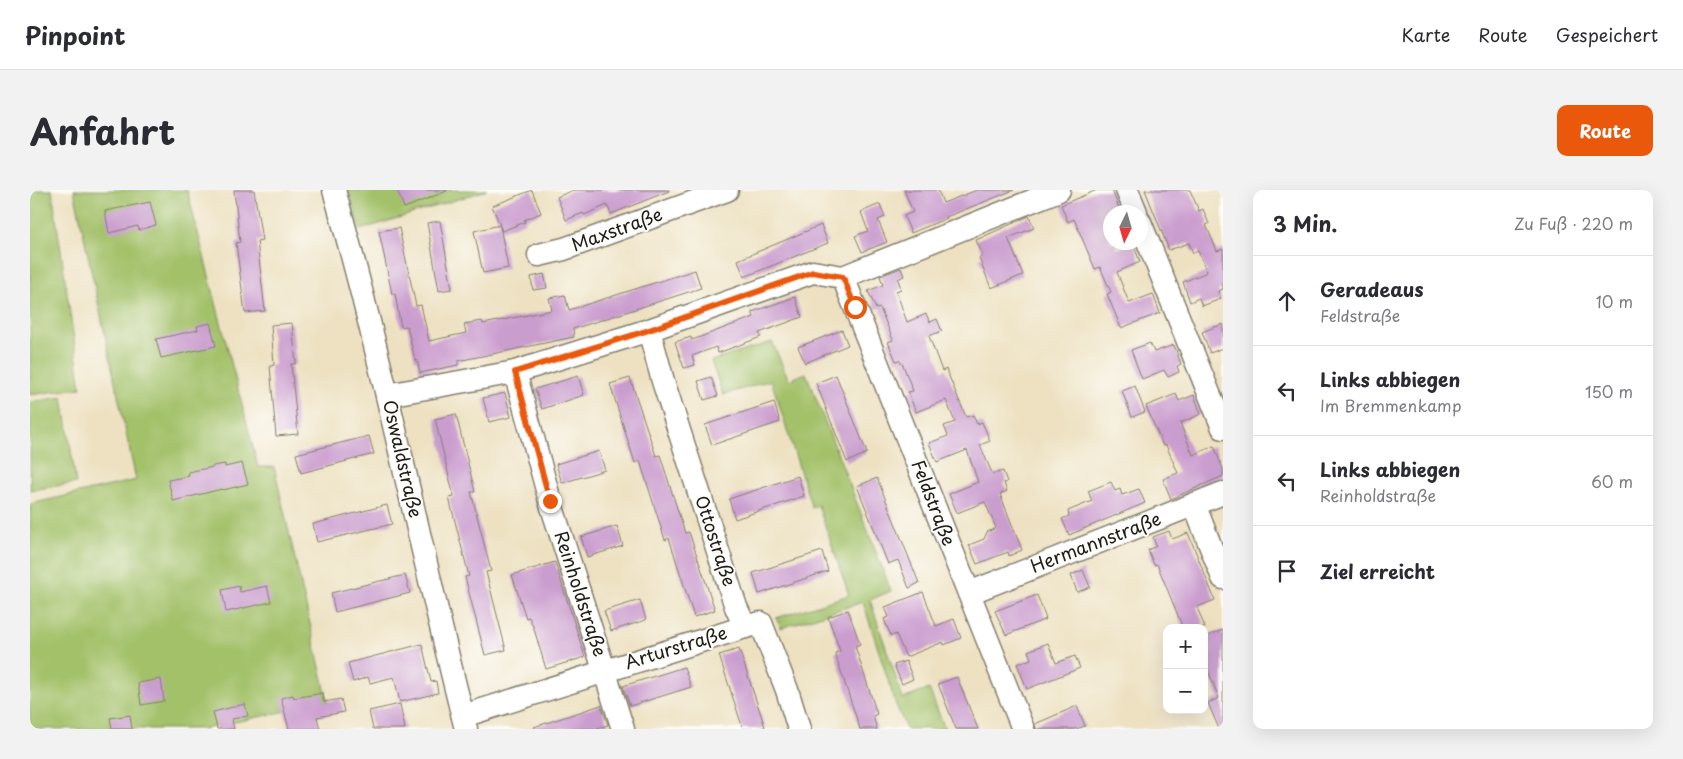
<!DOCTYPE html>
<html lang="de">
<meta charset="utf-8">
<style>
body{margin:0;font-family:"Playpen Sans",sans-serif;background:#f2f2f3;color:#2b2b33}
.controls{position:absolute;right:15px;bottom:15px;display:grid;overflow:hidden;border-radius:10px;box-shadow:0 5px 20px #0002}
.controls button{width:45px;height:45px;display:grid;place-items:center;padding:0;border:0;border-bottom:1px solid #e1e1e2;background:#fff;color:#2b2b33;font:25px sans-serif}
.compass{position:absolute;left:1073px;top:15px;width:45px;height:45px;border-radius:50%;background:#fff;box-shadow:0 5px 20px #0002;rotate:185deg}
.stop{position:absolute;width:15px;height:15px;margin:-11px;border:4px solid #ea580c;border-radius:50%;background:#fff}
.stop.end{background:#ea580c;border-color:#fff;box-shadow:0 1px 5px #0008}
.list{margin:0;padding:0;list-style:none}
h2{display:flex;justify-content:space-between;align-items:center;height:65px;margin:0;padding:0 20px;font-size:21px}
h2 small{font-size:16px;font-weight:400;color:#7c7c81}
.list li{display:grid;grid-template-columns:32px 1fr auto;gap:15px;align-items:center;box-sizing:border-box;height:90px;padding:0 20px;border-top:1px solid #e1e1e2}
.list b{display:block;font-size:19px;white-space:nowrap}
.list p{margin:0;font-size:16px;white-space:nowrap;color:#7c7c81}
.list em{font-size:16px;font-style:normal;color:#7c7c81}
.icon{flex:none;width:28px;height:28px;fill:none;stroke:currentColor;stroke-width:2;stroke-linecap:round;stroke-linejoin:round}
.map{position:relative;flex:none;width:1193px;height:539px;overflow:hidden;border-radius:10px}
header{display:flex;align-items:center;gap:30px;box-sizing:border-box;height:70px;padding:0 25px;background:#fff;border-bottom:1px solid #e1e1e2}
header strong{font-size:24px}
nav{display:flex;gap:28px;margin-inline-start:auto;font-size:18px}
.intro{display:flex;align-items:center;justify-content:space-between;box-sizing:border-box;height:120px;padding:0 30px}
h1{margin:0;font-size:35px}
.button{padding:12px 22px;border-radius:10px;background:#ea580c;color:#fff;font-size:18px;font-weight:700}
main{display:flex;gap:30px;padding:0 30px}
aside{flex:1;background:#fff;border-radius:10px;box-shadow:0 5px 20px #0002}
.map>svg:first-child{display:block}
</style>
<header>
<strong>Pinpoint</strong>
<nav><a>Karte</a><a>Route</a><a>Gespeichert</a></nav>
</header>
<div class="intro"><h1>Anfahrt</h1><a class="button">Route</a></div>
<main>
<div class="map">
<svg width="1193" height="539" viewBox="0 0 1193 539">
<rect width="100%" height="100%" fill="#fdfcf7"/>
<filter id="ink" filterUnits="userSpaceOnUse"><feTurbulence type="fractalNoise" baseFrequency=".02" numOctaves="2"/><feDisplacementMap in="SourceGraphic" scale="10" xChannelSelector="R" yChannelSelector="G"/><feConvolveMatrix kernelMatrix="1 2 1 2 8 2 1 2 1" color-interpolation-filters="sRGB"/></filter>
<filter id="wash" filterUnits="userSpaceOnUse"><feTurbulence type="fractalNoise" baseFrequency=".0096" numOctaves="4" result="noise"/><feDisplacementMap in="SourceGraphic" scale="20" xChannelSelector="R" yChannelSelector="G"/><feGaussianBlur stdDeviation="1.12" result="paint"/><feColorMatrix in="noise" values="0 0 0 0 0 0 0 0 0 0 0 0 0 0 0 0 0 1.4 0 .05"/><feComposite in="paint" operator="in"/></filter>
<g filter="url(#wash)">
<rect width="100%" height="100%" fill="#ede1c1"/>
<!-- green -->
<g fill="#a3c169" stroke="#606e42">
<path d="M 0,0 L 22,0 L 51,198 L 0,205 Z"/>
<path d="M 44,0 L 157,0 L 228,277 L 244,277 L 298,512 L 173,539 L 0,539 L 0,314 L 106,290 Z"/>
<path d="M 318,0 L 457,0 L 330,40 Z"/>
<path d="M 742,152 L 759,190 L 776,183 L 852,377 L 861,401 L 840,410 L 873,509 L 899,499 L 915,539 L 876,539 L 865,512 L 833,412 L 751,438 L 746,428 L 819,405 L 788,315 L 782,318 L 741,190 L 693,205 L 681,171 Z"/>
<path d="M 33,207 L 46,293 L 0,300 L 0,212 Z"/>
</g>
<g id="blocks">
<!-- building -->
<g fill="#ca9dcf">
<path d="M 204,0 L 224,0 L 232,50 L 227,51 L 235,121 L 215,123 L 206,53 L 210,52 Z"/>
<path d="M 367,0 L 417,0 L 417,1 L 374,18 Z"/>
<path d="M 502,0 L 511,23 L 494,30 L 495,32 L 472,41 L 470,36 L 478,78 L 453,83 L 444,41 L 470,35 L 462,16 Z"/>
<path d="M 544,0 L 639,0 L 639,1 L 581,24 L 577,15 L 554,25 L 553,23 L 536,30 L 527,7 Z"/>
<path d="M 874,0 L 908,0 L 913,13 L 947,0 L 984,0 L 916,27 L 917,28 L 881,43 L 874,26 L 883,22 Z"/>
<path d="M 1067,0 L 1082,0 L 1090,21 L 1080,22 L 1080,52 L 1084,52 L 1087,59 L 1103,53 L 1110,72 L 1087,82 L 1099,113 L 1123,104 L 1130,123 L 1091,138 L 1077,104 L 1081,102 L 1070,77 L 1065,79 L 1044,29 L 1038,32 L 1031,15 Z"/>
<path d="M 1115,0 L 1160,0 L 1169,21 L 1173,19 L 1179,34 L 1176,35 L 1187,61 L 1193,59 L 1193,99 L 1188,101 L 1191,109 L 1172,116 L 1169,108 L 1160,112 L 1153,92 L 1177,82 L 1168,61 L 1163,63 L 1159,53 L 1139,60 Z"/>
<path d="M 120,12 L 126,35 L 109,40 L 108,36 L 79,43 L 75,21 Z"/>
<path d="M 850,14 L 855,27 L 848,30 L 857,52 L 832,62 L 825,46 L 838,41 L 831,22 Z"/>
<path d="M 999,26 L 1004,38 L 978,48 L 993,85 L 961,98 L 949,68 L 953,66 L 946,50 Z"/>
<path d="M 410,31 L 422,99 L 409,101 L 397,33 Z"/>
<path d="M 791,35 L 798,53 L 714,87 L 708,70 Z"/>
<path d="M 369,38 L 386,116 L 391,115 L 399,151 L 436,143 L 434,134 L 452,131 L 453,134 L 522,120 L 519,108 L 535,105 L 539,120 L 665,80 L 671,98 L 543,139 L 544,147 L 428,171 L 428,175 L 390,183 L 387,170 L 385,170 L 377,136 L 371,137 L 365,104 L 362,104 L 349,41 Z"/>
<path d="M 871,78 L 874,86 L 868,89 L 871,99 L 866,101 L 877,132 L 896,124 L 900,132 L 907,129 L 912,141 L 899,146 L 912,181 L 916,179 L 936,227 L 943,225 L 947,234 L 952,232 L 960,251 L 950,255 L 962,283 L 964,284 L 973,281 L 977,292 L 974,293 L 977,301 L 970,304 L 992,360 L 979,366 L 978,362 L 947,374 L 939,355 L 954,349 L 957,342 L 966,338 L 955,312 L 927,323 L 919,304 L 948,292 L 937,260 L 907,272 L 899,253 L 918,246 L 914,236 L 925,232 L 916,210 L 886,222 L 878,202 L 883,201 L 873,175 L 869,170 L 866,171 L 858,152 L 863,150 L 850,118 L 846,119 L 838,101 L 853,95 L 850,86 Z"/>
<path d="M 514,84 L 517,98 L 503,100 L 501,87 Z"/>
<path d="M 765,107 L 772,127 L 729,143 L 731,147 L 688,163 L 686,157 L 662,166 L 665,175 L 654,178 L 645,152 L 661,147 L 662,150 L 724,127 L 722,122 Z"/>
<path d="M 180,133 L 186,156 L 131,168 L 126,149 L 168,140 L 167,136 Z"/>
<path d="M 262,133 L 266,174 L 261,174 L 268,244 L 246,246 L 240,176 L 244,175 L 241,135 Z"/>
<path d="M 1193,134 L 1193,158 L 1180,163 L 1172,142 Z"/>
<path d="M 812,140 L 818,155 L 775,173 L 768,157 Z"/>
<path d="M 1120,153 L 1124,162 L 1144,155 L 1151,174 L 1147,176 L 1149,182 L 1138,187 L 1134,180 L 1112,189 L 1101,160 Z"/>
<path d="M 806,185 L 837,263 L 817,272 L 786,193 Z"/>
<path d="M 548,186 L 554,205 L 512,219 L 505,199 Z"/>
<path d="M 681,187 L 688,206 L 674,210 L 668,191 Z"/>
<path d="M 600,188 L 626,266 L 630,265 L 655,343 L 659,342 L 685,420 L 664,427 L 639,348 L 635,350 L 610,271 L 605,273 L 580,194 Z"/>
<path d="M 1105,196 L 1115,222 L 1102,227 L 1092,201 Z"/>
<path d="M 475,203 L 481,227 L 459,232 L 453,208 Z"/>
<path d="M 1146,204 L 1149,211 L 1164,205 L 1171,224 L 1150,233 L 1163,265 L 1184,256 L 1193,279 L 1193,286 L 1141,309 L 1133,289 L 1148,283 L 1136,255 L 1133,256 L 1116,216 Z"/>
<path d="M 744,212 L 750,232 L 682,255 L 675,235 Z"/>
<path d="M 426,224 L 445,302 L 441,302 L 461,381 L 456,382 L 476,460 L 455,465 L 435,387 L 439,386 L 419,308 L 424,307 L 405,229 Z"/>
<path d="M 339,246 L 344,264 L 271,283 L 266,264 Z"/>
<path d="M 569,261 L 575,280 L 532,293 L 526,274 Z"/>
<path d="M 212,273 L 218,294 L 193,300 L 192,299 L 143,311 L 138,290 L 159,286 L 158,282 L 183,277 L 183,276 L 195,274 L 195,277 Z"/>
<path d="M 768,286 L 774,306 L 705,329 L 699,309 Z"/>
<path d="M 847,288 L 889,393 L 879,398 L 868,370 L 858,374 L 827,296 Z"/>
<path d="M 1081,292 L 1085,301 L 1090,299 L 1092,305 L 1109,299 L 1115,313 L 1039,345 L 1032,329 L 1039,326 L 1038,321 L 1062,311 L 1058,301 Z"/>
<path d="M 357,315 L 362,334 L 287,352 L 283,334 Z"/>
<path d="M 587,336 L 593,356 L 557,367 L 551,347 Z"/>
<path d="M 1139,341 L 1142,349 L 1158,343 L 1185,410 L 1167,417 L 1175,438 L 1153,438 L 1127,374 L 1124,375 L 1118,360 L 1126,356 L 1123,347 Z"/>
<path d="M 792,361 L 798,381 L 729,404 L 723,383 Z"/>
<path d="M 525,372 L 555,467 L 516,479 L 504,439 L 499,427 L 496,428 L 482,385 Z"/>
<path d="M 1053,380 L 1060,397 L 1047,402 L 1041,385 Z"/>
<path d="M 375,385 L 380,403 L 305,422 L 301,403 Z"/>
<path d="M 209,396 L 210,402 L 237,396 L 241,412 L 196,422 L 192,400 Z"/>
<path d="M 893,402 L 906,436 L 924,429 L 931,448 L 914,455 L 913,452 L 876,467 L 866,444 L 861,446 L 854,429 L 859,427 L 855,417 Z"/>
<path d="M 1007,405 L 1016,429 L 976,445 L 965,421 Z"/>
<path d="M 610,410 L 616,430 L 581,441 L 574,421 Z"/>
<path d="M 818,420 L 830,454 L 825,456 L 847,524 L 843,526 L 847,539 L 830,539 L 805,463 L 810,461 L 798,427 Z"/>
<path d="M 1193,440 L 1193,539 L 1189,539 L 1178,513 L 1189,508 L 1177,478 L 1174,479 L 1174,447 Z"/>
<path d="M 1018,453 L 1026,473 L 1045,466 L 1050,478 L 997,499 L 987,474 L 1001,469 L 998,461 Z"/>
<path d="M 392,454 L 401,492 L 406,491 L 408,503 L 370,512 L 364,487 L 340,493 L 338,487 L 323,492 L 318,473 Z"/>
<path d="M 709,459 L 735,537 L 728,539 L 713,539 L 689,465 Z"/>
<path d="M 876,471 L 883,489 L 872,494 L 864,475 Z"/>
<path d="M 654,477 L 661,497 L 600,516 L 593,496 Z"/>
<path d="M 927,487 L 941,522 L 948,539 L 926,539 L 908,494 Z"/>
<path d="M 131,489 L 134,511 L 111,515 L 108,493 Z"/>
<path d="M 293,503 L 294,512 L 311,509 L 314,522 L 287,527 L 290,539 L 259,539 L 251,508 L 263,505 L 264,508 Z"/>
<path d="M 215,514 L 218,526 L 202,529 L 204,539 L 187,539 L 183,522 Z"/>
<path d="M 370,514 L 375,539 L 343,539 L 339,521 Z"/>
<path d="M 571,515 L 578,535 L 564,539 L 505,539 L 504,537 Z"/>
<path d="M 1047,516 L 1055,536 L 1046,539 L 1006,539 L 1005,534 Z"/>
<path d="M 100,525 L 102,539 L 82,539 L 80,528 Z"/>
</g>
</g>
</g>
<g filter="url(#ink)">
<use href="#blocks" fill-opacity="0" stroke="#847e6e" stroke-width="1"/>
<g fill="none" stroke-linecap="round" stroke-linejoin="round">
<defs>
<g id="minor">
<path d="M 304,0 C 355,178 390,360 436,539"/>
<path d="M 1097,0 L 1106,22"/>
<path d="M 1110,32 L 1193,238"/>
<path d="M 509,65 L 534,59 L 697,0"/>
<path d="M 813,87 L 993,539"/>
<path d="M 619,140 L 633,191 L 706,417 L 715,437 L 731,433 L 757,500 L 769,539"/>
<path d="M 485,182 L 520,311 L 593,539"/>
<path d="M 357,205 L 485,182 L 619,140 L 783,82 L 813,87 L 1029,0"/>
<path d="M 1164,314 L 1193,388"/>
<path d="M 939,403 L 1193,303"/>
<path d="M 433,526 L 715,437"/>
</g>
</defs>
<!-- minor casing -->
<use href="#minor" stroke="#847e6e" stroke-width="25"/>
<!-- minor -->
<use href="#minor" stroke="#fff" stroke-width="22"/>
</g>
</g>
<g fill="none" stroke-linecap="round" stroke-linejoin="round" filter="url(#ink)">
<!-- route -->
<path stroke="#ea580c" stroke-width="6" d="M 520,311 L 485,182 L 619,140 L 783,82 L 813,87 L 825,117"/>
</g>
<g text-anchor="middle" stroke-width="4" stroke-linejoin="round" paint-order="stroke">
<!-- street labels -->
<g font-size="18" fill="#1c1c1c" stroke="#fdfcf7">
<text transform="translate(587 40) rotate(-20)" y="6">Maxstraße</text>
<text transform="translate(372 269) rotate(77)" y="6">Oswaldstraße</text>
<text transform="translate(903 313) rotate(69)" y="6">Feldstraße</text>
<text transform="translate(685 351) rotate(72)" y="6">Ottostraße</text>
<text transform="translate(1066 353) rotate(-21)" y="6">Hermannstraße</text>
<text transform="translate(550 404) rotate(72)" y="6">Reinholdstraße</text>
<text transform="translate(646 458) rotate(-17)" y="6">Arturstraße</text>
</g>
</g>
</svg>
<div class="controls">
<button>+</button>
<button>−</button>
</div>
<svg class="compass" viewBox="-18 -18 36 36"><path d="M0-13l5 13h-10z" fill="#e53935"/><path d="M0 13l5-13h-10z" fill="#7c7c81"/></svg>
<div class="stop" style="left:825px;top:117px"></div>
<div class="stop end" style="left:520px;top:311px"></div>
</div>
<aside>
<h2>3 Min.<small>Zu Fuß · 220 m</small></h2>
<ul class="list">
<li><svg class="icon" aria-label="ahead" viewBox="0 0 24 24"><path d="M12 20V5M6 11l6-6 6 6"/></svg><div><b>Geradeaus</b><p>Feldstraße</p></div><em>10 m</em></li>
<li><svg class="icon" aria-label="left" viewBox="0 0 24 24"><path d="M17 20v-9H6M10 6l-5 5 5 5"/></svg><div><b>Links abbiegen</b><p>Im Bremmenkamp</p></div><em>150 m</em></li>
<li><svg class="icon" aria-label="left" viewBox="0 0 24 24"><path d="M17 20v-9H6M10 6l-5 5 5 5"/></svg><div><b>Links abbiegen</b><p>Reinholdstraße</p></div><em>60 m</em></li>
<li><svg class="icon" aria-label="arrive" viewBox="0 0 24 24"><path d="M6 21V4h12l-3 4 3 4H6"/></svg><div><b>Ziel erreicht</b></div></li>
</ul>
</aside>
</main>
